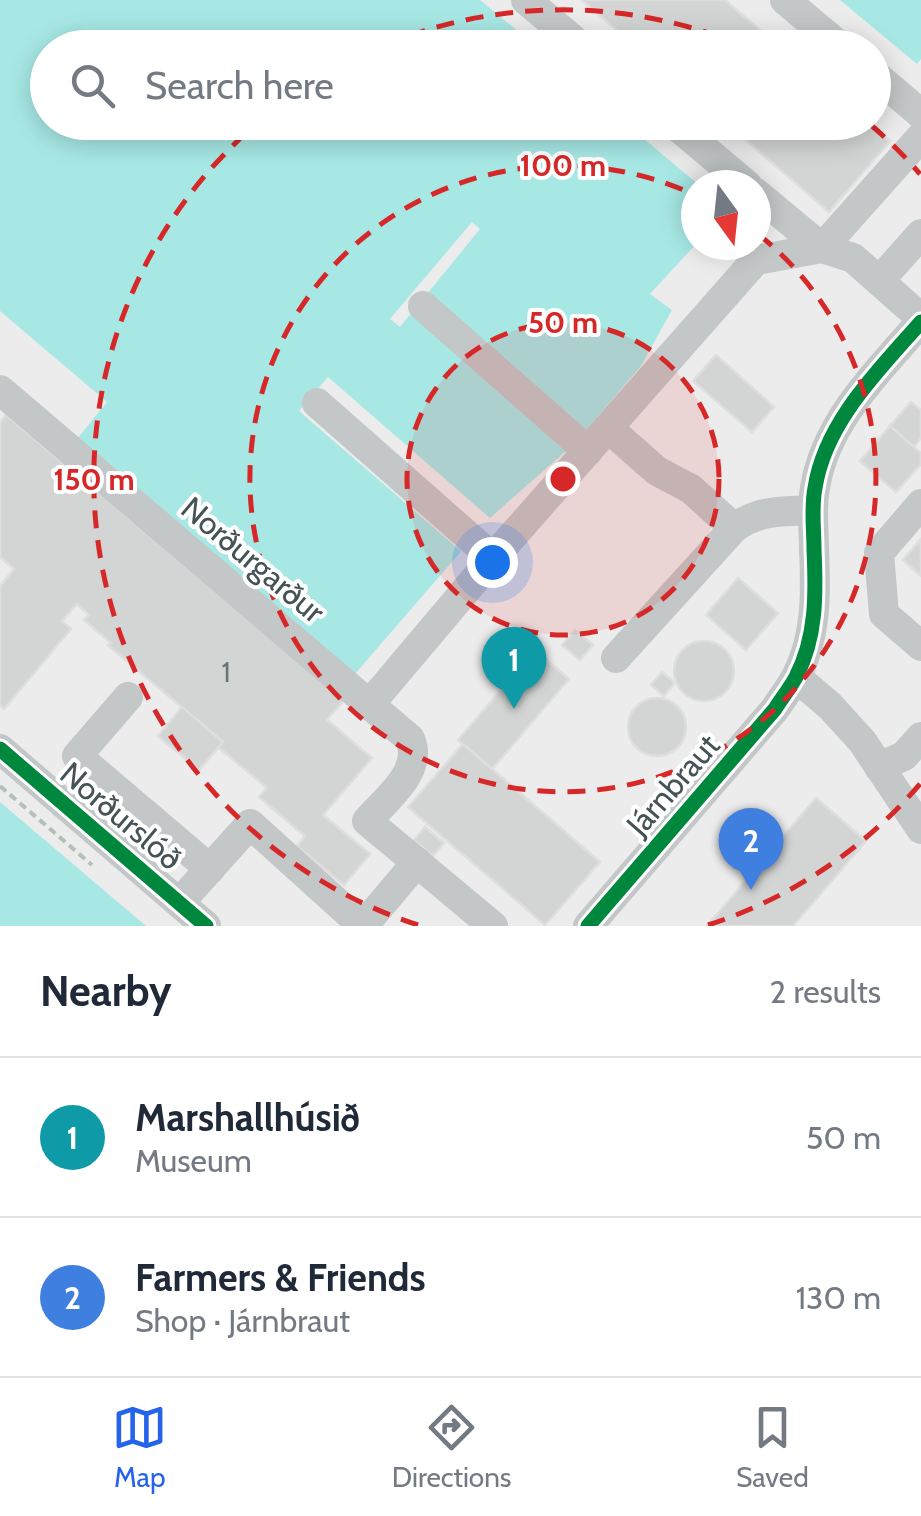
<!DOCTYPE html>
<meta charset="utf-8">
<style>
body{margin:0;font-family:Cabin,sans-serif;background:#f2f2f3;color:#1f2937}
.compass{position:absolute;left:681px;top:170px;width:90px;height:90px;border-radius:50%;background:#fff;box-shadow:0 5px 25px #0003;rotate:165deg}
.you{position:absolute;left:492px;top:562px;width:35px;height:35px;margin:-25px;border:8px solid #fff;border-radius:50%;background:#1a73e8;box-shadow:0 0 0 15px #1a73e833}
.badge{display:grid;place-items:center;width:65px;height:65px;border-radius:50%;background:#2563eb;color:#fff;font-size:32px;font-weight:700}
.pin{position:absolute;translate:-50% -82px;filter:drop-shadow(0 2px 5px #0008)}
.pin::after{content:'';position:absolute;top:52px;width:35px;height:30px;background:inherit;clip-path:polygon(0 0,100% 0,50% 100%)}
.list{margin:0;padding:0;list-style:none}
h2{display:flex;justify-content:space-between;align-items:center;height:130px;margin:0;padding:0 40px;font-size:42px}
h2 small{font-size:32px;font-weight:400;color:#747a83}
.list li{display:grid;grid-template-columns:65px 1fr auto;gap:30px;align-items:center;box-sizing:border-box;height:160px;padding:0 40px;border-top:2px solid #e0e1e3}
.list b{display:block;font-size:38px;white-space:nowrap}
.list p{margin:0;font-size:32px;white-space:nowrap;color:#747a83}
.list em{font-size:32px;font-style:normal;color:#747a83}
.icon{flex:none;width:55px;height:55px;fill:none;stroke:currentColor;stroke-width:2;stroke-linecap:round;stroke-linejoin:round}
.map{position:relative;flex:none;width:921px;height:926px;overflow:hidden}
.search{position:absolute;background:#fff;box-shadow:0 5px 25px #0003;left:30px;right:30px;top:30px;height:110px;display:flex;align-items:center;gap:25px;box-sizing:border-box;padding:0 35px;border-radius:55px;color:#747a83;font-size:38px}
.sheet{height:450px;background:#fff}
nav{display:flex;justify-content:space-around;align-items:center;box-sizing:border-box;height:140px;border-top:2px solid #e0e1e3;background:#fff;font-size:28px;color:#747a83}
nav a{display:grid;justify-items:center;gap:5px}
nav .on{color:#2563eb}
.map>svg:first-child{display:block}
</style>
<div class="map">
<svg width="921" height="926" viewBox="0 0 921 926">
<rect width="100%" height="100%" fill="#edecec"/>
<!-- water -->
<g fill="#a7e8e5">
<path d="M 0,0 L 480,0 L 537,47 L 48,48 L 48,122 L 625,123 L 699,185 L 696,185 L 696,244 L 650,294 L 672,310 L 641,366 L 575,443 L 490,518 L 354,675 L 77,439 L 107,402 L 0,311 Z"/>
<path d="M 840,0 L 921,0 L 921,59 L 917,64 Z"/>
<path d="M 0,802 L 146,926 L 0,926 Z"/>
</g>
<!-- pier -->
<g fill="#edecec">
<path d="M 472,222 L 480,229 L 400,327 L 390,319 Z"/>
<path d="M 328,377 L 490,518 L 462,552 L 299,411 Z"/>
</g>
<!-- building -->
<g fill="#d3d4d4" stroke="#dededf" stroke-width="2.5">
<path d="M 582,0 L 725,0 L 781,48 L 637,48 Z"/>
<path d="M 725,122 L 868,122 L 890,141 L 829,212 Z"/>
<path d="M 716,355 L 774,407 L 752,432 L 693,381 Z"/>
<path d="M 911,402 L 921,410 L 921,438 L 914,447 L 890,426 Z"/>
<path d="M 6,415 L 344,700 L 327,720 L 372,758 L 323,815 L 370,854 L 344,885 L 297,846 L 305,836 L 259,797 L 267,788 L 218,747 L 223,742 L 108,645 L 111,643 L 84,620 L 89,615 L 77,604 L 62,621 L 71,629 L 4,709 L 0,705 L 0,586 L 14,569 L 0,557 L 0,422 Z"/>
<path d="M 890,426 L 921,453 L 921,464 L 896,492 L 860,461 Z"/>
<path d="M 921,539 L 921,576 L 903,560 Z"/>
<path d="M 738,578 L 778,613 L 746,650 L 706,615 Z"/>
<path d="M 575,630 L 593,645 L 580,660 L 562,645 Z"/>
<circle cx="704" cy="671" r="30"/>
<path d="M 535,650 L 569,679 L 492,769 L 458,740 Z"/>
<path d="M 662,672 L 675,683 L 664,696 L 651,685 Z"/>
<circle cx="657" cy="727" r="29"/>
<path d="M 182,707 L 223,742 L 199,770 L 158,736 Z"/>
<path d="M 463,744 L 600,862 L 545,925 L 408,807 Z"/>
<path d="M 816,798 L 866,841 L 793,926 L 707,926 Z"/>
<path d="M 425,827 L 444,843 L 433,856 L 414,840 Z"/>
</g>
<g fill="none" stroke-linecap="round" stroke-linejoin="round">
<!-- path -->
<path stroke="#b3c0b9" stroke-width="4" stroke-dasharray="8 5" stroke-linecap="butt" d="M 0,786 L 92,865"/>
<!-- minor -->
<g stroke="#c3c7c8" stroke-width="30">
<path d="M 526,0 L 583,48"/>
<path d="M 785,0 L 842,48"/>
<path d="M 874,74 L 921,114"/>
<path d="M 672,122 L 747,185"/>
<path d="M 756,193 L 822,248 L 853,258 L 921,318"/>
<path d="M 879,281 L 921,234"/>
<path d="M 423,306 L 588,451"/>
<path d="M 0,390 L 410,739 C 424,771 386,799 367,821 L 493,926"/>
<path d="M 317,403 L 493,558"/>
<path d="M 608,428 L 657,471 L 691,489 L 734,528"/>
<path d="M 921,504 L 879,553 L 884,614 L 921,646"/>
<path d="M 616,658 L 734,528 C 760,509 782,512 813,510"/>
<path d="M 796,677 L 830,706 L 862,741 L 921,829"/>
<path d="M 128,697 L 77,756 L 210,869"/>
<path d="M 369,705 L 493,558 L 756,260 L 822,248 L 921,137"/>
<path d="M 0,749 L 206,926"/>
<path d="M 879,767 L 904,756 L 921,737"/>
<path d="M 180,902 L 250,824 L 363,926"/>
<path d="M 363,926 L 417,862"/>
<path d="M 588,926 L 775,709 C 782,698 790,688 796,677 C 817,636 816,593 814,549 C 814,529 811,508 815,488 C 825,422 879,370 921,322"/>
</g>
<defs>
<g id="cycleway">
<path d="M 0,749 L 206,926"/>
<path d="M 588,926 L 775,709 C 782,698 790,688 796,677 C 817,636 816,593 814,549 C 814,529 811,508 815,488 C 825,422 879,370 921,322"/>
</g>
</defs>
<!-- cycleway casing -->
<use href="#cycleway" stroke="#fff" stroke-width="21"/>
<!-- cycleway -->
<use href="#cycleway" stroke="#00873e" stroke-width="15"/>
</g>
<!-- distance rings -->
<circle cx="563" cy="479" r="156" fill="#d62828" fill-opacity=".12"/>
<g fill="none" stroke="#d62828" stroke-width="5" stroke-dasharray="18 12">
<circle cx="563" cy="479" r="156"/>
<path d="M758 234A313 313 0 1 1 695 195"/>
<path d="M920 784A469 469 0 0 1 708 925M418 925A469 469 0 0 1 255 125M380 47A469 469 0 0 1 746 47M871 125A469 469 0 0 1 920 174"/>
</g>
<g text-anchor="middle" stroke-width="8" stroke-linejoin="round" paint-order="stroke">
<!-- number labels -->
<g font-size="28" fill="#6a7478">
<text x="226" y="682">1</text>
</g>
<!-- street labels -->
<g font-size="32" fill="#455357" stroke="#fff">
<text transform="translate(253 560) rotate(40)" y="11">Norðurgarður</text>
<text transform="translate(673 785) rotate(-49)" y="11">Járnbraut</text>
<text transform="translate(121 816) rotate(40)" y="11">Norðurslóð</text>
</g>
</g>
<circle cx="563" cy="479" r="15" fill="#d62828" stroke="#fff" stroke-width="5"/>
<g font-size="30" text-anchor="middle" font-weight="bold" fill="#d62828" stroke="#fff" stroke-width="8" stroke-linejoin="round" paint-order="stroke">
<text x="563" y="176">100 m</text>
<text x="563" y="333">50 m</text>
<text x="94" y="490">150 m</text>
</g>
</svg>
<svg class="compass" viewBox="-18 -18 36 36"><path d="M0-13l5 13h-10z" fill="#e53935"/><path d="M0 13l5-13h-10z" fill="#747a83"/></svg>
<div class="you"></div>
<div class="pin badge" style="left:514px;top:709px;background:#0f9aa8">1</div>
<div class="pin badge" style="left:751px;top:890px;background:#3f7fe0">2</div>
<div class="search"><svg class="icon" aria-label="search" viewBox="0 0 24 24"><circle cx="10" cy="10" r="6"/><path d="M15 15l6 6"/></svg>Search here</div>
</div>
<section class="sheet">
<h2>Nearby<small>2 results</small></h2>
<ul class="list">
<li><span class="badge" style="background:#0f9aa8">1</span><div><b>Marshallhúsið</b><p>Museum</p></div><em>50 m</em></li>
<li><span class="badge" style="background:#3f7fe0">2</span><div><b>Farmers &amp; Friends</b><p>Shop · Járnbraut</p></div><em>130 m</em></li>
</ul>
</section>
<nav>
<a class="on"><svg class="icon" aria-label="map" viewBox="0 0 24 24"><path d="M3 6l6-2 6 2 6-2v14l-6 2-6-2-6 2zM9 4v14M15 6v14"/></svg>Map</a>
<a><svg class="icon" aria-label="directions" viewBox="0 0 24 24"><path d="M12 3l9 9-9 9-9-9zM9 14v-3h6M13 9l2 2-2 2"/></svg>Directions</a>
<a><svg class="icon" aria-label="saved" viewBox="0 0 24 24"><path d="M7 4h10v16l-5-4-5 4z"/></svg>Saved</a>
</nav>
